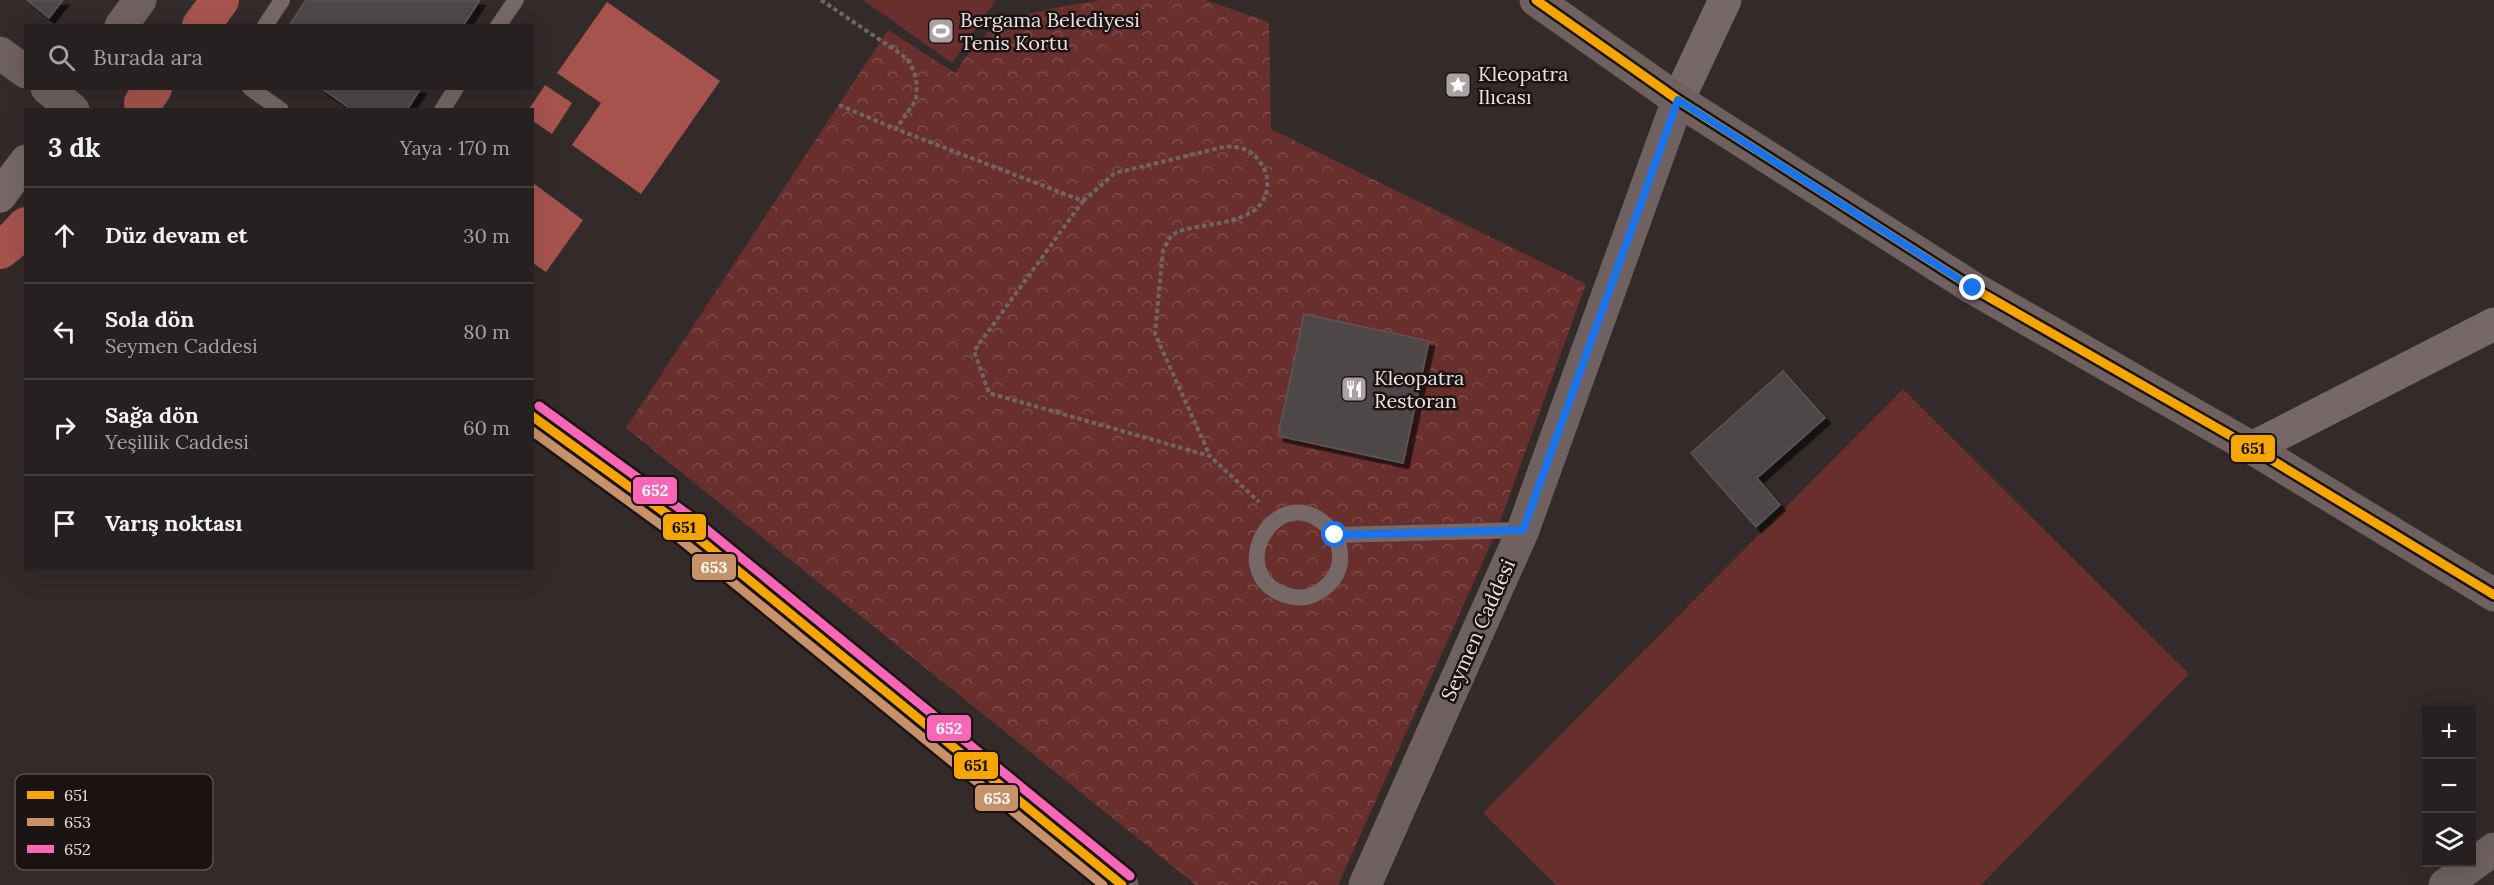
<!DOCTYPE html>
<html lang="tr">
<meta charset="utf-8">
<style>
body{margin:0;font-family:Lora,serif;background:#2e2829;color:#f1f3f6}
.controls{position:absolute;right:18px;bottom:18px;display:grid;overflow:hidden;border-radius:0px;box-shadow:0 6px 24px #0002}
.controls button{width:54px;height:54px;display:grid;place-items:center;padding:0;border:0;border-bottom:2px solid #423e3e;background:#262020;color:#f1f3f6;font:30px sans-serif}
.stop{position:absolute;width:18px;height:18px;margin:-14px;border:4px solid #1a73e8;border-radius:50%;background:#fff}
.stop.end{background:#1a73e8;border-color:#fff;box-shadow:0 2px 6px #0008}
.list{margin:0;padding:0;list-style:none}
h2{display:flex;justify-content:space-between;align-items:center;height:78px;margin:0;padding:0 24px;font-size:26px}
h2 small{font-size:20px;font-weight:400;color:#a4a3a5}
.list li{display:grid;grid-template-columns:39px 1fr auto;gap:18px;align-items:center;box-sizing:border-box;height:96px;padding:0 24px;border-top:2px solid #423e3e}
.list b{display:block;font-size:22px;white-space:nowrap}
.list p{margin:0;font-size:20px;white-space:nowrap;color:#a4a3a5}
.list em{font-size:20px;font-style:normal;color:#a4a3a5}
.icon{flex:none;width:33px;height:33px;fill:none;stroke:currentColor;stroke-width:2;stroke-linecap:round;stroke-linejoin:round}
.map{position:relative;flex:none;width:2494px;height:885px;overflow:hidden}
.search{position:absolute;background:#262020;box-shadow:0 6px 24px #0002;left:24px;top:24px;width:510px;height:66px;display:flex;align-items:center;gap:15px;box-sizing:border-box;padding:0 21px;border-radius:0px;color:#a4a3a5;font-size:22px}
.panel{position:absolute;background:#262020;box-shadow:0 6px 24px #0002;left:24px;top:108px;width:510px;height:462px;border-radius:0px}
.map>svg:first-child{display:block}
</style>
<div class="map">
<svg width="2494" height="885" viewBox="0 0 2494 885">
<defs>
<pattern id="park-crowns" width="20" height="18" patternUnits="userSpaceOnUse" patternTransform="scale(1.5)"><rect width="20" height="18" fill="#692f2c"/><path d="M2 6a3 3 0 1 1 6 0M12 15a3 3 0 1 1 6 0" fill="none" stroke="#7f4d4a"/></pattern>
<filter id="shadow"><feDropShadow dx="5.5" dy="5.5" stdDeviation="0" flood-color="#0009"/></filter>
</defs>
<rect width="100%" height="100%" fill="#332b2a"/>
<!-- grass -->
<g fill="#692f2c">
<path d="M 863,0 L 996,0 L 952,63 Z"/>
<path d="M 1903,389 L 2189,674 L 1981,885 L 1556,885 L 1483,813 Z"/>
</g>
<!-- park -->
<path fill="url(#park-crowns)" d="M 1100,0 L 1205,0 L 1269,22 L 1271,129 L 1586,284 L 1497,530 L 1338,885 L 1196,885 L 626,428 L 888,30 L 955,73 C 964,60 972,47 984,36 C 1014,10 1063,8 1100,0 Z"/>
<!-- water -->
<g fill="#a6534d">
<path d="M 607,2 L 720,81 L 641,194 L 572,145 L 601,103 L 557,73 Z"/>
<path d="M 545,85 L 572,103 L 552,134 L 533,121 L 532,110 L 529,109 Z"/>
<path d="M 533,183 L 583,220 L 546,272 L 533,263 Z"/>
</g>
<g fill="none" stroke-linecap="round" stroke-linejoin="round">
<!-- canal -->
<g stroke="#a6534d" stroke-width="38">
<path d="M 201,26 L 220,0"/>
<path d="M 143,103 L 153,88"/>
<path d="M 0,250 L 14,239 L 26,226"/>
</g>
</g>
<!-- building -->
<g fill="#4e4746" stroke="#5d5655" stroke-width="1.5" filter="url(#shadow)">
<path d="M 27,0 L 63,0 L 49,18 Z"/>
<path d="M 306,0 L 480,0 L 463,26 L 289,26 Z"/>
<path d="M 321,88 L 421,88 L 407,110 L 352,110 Z"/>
<path d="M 1304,314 L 1429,341 L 1403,463 L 1278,436 Z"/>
<path d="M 1783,371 L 1825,418 L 1757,478 L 1780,505 L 1756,527 L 1691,453 Z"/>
</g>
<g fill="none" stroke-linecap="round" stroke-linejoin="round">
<!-- path -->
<g stroke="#6f6564" stroke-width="4" stroke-dasharray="4.5 3" stroke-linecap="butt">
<path d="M 821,0 L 895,50 L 907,59 L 914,71 L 917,85 L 916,100 L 896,129 L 1083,201 L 974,351 L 989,393 L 1210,456 L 1259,502"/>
<path d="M 839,105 L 896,129"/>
<path d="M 1083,201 L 1115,173 L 1224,147 C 1239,146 1251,149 1260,162 C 1266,170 1268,178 1267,188 C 1263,226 1204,222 1177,232 L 1171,236 L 1163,250 L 1155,334 L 1210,456"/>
</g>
<!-- service -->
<g stroke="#756866" stroke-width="16">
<path d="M 265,26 L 282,0"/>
<path d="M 498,26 L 516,0"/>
<path d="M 250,88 L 281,110"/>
<path d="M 442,110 L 456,88"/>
<path d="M 1335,535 C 1339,544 1341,552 1340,562 C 1337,583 1314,601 1293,597 C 1214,580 1281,465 1335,535 L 1523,530"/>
</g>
<!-- minor -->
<g stroke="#756866" stroke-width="33">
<path d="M 1678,100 L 1725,0"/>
<path d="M 0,196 L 26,161"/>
<path d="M 2252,448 L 2494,324"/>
</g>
<!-- secondary -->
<g stroke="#6e6160" stroke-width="33">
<path d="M 1536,0 L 1678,100 L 1973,288 L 2252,448 L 2494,595"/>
<path d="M 121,26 L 140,0"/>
<path d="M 0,53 L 26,72"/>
<path d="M 47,88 L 73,110"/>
<path d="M 532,416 L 682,525 L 1122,885"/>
<path d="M 1365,885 L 1523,530 L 1678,100"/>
<path d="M 2445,885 L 2494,849"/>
</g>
<defs>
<g id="bus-1">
<path d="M 1536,0 L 1678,100 L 1973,288 L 2252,448 L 2494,595"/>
<path d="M 532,416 L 682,525 L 1122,885"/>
</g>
<path id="bus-2" d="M 532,431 L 675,535 L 1103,885"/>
<path id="bus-3" d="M 539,406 L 690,516 L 1130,876"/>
</defs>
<!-- bus-1 casing -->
<use href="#bus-1" stroke="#1a1312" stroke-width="14"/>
<!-- bus-2 casing -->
<use href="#bus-2" stroke="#1a1312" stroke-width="14"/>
<!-- bus-3 casing -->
<use href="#bus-3" stroke="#1a1312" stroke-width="14"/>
<!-- bus-1 -->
<use href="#bus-1" stroke="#f7a600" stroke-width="9"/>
<!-- bus-2 -->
<use href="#bus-2" stroke="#c7916a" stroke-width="9"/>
<!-- bus-3 -->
<use href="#bus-3" stroke="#fa66b7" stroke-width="9"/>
</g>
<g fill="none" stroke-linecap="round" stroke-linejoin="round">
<!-- route -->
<path stroke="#1a73e8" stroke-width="8" d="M 1335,535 L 1523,530 L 1678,100 L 1973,288"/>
</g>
<!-- icons -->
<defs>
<symbol id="stadium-square" viewBox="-11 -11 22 22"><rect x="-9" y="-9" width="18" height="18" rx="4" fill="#aba1a0" stroke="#1a1312"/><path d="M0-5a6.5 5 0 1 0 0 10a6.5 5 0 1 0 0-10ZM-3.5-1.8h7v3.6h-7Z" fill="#fff"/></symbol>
<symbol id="sight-square" viewBox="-11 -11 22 22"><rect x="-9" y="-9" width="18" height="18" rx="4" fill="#aba1a0" stroke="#1a1312"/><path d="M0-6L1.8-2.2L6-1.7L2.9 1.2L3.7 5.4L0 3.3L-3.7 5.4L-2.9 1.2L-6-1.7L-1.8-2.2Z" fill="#fff"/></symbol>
<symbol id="restaurant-square" viewBox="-11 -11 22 22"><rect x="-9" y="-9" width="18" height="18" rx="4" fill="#aba1a0" stroke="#1a1312"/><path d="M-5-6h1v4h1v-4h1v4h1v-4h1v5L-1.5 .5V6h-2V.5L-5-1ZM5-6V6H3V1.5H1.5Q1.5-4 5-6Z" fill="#fff"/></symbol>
</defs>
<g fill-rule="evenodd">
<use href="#stadium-square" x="926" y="16" width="30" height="30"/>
<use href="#sight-square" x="1443" y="70" width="30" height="30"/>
<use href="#restaurant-square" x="1339" y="374" width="30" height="30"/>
</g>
<g text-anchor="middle" stroke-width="5" stroke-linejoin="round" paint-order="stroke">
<!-- poi labels -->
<g font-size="20" fill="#ebe1e0" stroke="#1a1312" text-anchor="start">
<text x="960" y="27">Bergama Belediyesi<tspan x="960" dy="23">Tenis Kortu</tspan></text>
<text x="1478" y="81">Kleopatra<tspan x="1478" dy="23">Ilıcası</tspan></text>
<text x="1374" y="385">Kleopatra<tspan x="1374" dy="23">Restoran</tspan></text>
</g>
<!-- street labels -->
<g font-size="20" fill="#ebe1e0" stroke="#1a1312">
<text transform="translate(1478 630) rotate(-66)" y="7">Seymen Caddesi</text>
</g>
</g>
<!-- legend -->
<rect x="15" y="774" width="198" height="96" rx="9" fill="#1a1312" stroke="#595150" stroke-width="1.5"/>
<rect x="27" y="791" width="27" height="8" fill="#f7a600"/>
<rect x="27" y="818" width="27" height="8" fill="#c7916a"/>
<rect x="27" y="845" width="27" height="8" fill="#fa66b7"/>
<g font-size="16" fill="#ebe1e0">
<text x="64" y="801">651</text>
<text x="64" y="828">653</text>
<text x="64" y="855">652</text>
</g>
<g stroke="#1a1312" stroke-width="2">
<rect x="2230" y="434" width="46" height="29" rx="6" fill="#f7a600"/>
<rect x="632" y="476" width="46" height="29" rx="6" fill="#fa66b7"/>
<rect x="662" y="513" width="45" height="28" rx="6" fill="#f7a600"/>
<rect x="691" y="553" width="46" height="28" rx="6" fill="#c7916a"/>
<rect x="926" y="714" width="46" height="28" rx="6" fill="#fa66b7"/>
<rect x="953" y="751" width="46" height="29" rx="6" fill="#f7a600"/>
<rect x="974" y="784" width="45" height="28" rx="6" fill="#c7916a"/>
</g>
<g font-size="16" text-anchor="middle" font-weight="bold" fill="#fff">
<text x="655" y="496">652</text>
<text x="714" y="573">653</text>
<text x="949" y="734">652</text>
<text x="997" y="804">653</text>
</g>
<g font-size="16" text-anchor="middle" font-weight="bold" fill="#111">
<text x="2253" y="454">651</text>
<text x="684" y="533">651</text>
<text x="976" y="771">651</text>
</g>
</svg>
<div class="controls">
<button>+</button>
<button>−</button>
<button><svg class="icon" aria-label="layers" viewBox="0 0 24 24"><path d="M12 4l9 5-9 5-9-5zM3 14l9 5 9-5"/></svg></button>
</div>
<div class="stop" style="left:1335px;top:535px"></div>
<div class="stop end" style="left:1973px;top:288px"></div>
<div class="search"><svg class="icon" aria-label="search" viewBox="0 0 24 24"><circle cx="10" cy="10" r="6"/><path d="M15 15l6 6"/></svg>Burada ara</div>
<section class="panel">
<h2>3 dk<small>Yaya · 170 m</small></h2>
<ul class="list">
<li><svg class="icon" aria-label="ahead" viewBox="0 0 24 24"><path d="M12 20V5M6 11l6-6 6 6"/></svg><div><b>Düz devam et</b></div><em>30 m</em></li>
<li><svg class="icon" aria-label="left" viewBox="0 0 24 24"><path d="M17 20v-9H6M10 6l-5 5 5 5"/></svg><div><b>Sola dön</b><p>Seymen Caddesi</p></div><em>80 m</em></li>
<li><svg class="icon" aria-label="right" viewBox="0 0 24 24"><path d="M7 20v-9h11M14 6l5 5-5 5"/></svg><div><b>Sağa dön</b><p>Yeşillik Caddesi</p></div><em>60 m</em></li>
<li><svg class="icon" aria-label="arrive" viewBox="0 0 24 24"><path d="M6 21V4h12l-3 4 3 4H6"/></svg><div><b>Varış noktası</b></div></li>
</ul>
</section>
</div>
